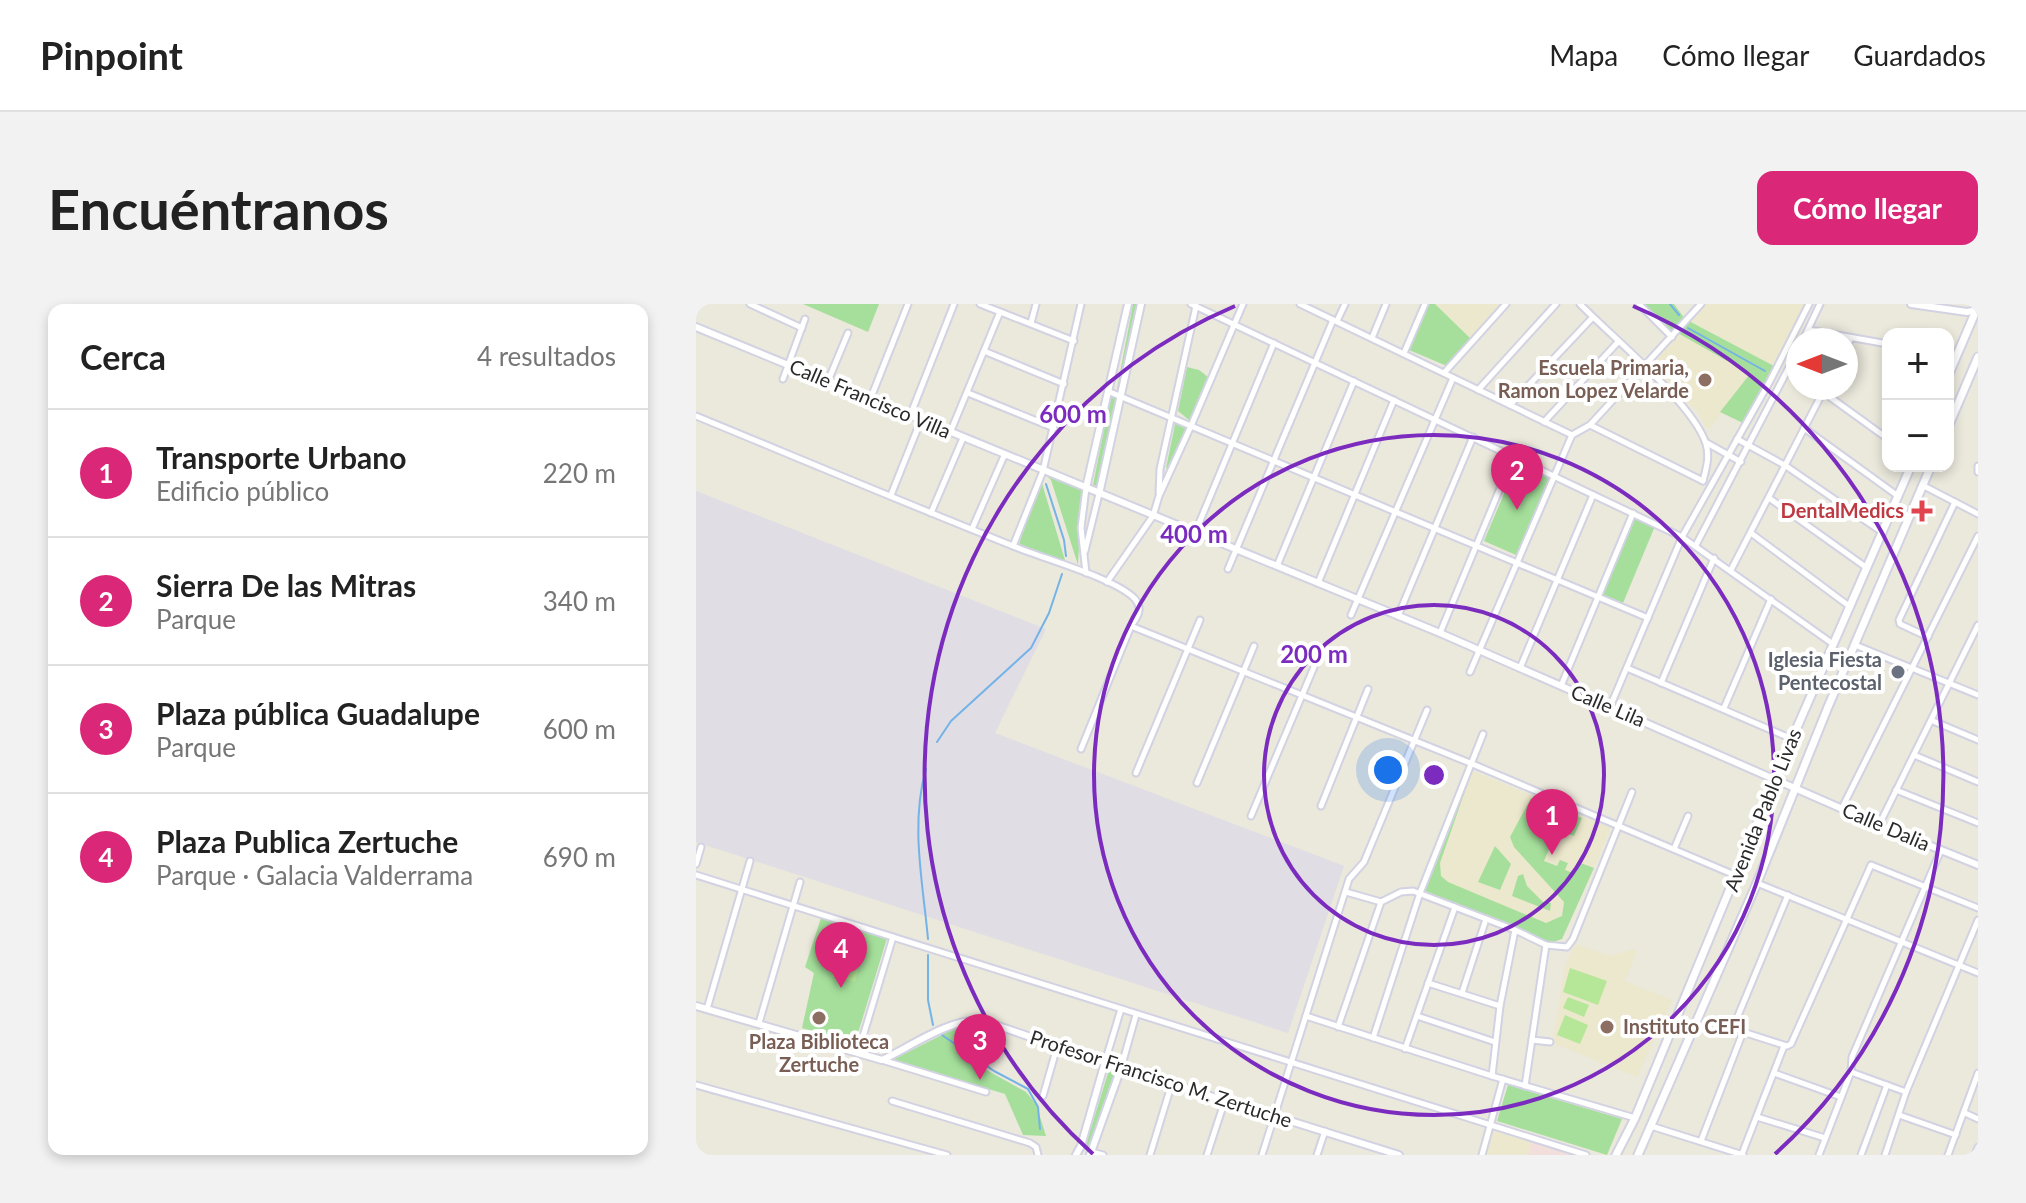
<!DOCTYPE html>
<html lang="es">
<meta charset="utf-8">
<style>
body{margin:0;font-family:Lato,sans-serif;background:#f2f2f2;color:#222}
.controls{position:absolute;right:24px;top:24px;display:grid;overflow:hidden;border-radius:16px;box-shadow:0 4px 12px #0003}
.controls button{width:72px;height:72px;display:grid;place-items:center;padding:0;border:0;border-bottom:2px solid #e0e0e0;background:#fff;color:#222;font:40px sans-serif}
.compass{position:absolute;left:1090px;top:24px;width:72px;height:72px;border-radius:50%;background:#fff;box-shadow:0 4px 12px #0003;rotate:270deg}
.you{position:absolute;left:692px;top:466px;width:28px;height:28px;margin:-20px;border:6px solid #fff;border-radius:50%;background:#1a73e8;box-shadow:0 0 0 12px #1a73e833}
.badge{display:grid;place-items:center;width:52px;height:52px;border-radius:50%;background:#db2777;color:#fff;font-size:26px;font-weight:700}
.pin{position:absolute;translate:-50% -66px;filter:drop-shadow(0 2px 4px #0008)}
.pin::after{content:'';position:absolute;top:42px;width:28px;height:24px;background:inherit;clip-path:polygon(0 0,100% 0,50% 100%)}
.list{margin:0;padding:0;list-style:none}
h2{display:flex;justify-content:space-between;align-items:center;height:104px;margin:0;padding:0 32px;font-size:34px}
h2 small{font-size:26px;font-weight:400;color:#767676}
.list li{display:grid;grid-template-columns:52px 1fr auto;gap:24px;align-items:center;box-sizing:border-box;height:128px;padding:0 32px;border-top:2px solid #e0e0e0}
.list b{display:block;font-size:30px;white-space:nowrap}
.list p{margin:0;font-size:26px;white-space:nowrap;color:#767676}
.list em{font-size:26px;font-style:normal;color:#767676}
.map{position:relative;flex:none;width:1282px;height:851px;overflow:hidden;border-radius:16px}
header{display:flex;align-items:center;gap:48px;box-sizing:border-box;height:112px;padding:0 40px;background:#fff;border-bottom:2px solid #e0e0e0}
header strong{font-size:38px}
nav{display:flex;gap:44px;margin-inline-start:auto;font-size:28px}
.intro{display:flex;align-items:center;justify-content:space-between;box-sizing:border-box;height:192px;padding:0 48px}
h1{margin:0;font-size:56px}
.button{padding:20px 36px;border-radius:16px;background:#db2777;color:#fff;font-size:28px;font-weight:700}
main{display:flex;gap:48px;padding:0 48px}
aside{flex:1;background:#fff;border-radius:16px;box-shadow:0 4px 12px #0003}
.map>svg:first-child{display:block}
</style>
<header>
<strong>Pinpoint</strong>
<nav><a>Mapa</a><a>Cómo llegar</a><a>Guardados</a></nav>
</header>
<div class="intro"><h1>Encuéntranos</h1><a class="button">Cómo llegar</a></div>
<main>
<aside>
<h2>Cerca<small>4 resultados</small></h2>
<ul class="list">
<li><span class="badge">1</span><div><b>Transporte Urbano</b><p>Edificio público</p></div><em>220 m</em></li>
<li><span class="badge">2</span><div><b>Sierra De las Mitras</b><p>Parque</p></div><em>340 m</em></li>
<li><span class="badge">3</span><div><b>Plaza pública Guadalupe</b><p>Parque</p></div><em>600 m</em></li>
<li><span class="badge">4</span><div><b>Plaza Publica Zertuche</b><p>Parque · Galacia Valderrama</p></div><em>690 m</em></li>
</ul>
</aside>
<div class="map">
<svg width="1282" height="851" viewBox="0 0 1282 851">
<rect width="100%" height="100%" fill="#ebe8dc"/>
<!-- industrial -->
<path fill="#e0dde4" d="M 0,187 L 350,325 L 299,429 L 648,562 L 592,729 L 0,538 Z"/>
<!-- education -->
<g fill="#ece8cd">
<path d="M 739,0 L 805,0 L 775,35 Z"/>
<path d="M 1005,0 L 1109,0 L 1078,62 L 989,15 Z"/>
<path d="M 980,28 L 1054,70 L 1014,125 L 1009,122 L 1002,108 L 973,82 L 958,62 Z"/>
<path d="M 774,466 L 915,524 L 866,635 L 727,586 Z"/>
<path d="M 879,640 L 915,652 L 937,645 L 941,647 L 929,677 L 976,696 L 941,773 L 856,739 L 869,662 Z"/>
<path d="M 797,827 L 836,838 L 832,851 L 789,851 Z"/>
</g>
<!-- medical -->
<path fill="#f2deda" d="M 836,838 L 878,851 L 832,851 Z"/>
<!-- green -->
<g fill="#a5df9b">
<path d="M 107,0 L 183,0 L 172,28 Z"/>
<path d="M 437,0 L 447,0 L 428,87 L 421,85 Z"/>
<path d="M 731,0 L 739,0 L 775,35 L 751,62 L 713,46 Z"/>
<path d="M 946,0 L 978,0 L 989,15 L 1078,62 L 1049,120 L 1024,108 L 1054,70 L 980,28 L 985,19 L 975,29 Z"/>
<path d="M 491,63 L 503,66 L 512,73 L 499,114 L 493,116 L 482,107 Z"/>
<path d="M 415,90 L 426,94 L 406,183 L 397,181 Z"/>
<path d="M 480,116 L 494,123 L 475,166 L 470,164 Z"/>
<path d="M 821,159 L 854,174 L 820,251 L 788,237 Z"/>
<path d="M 348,169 L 386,184 L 382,261 L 355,176 Z"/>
<path d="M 345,176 L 371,263 L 323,241 L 339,183 Z"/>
<path d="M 938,215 L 959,222 L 927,299 L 906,292 Z"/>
<path d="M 774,466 L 776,467 L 744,559 L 745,572 L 752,578 L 850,619 L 866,612 L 868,598 L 818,543 L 814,533 L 835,494 L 886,514 L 878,532 L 861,526 L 848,557 L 861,562 L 864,556 L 872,559 L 869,566 L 877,569 L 882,558 L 898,564 L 866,635 L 854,639 L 727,586 Z"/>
<path d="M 799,542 L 815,560 L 804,586 L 782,578 Z"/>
<path d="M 827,570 L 831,582 L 848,599 L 855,599 L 854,607 L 816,592 L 822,572 Z"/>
<path d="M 125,614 L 191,634 L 159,739 L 106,724 L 118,669 L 109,663 Z"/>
<path d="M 283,716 L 298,721 L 285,763 L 330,788 L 340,800 L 350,832 L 327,831 L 309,790 L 196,756 L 246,731 L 263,718 Z"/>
<path d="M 413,766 L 419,767 L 420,771 L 394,845 L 390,840 Z"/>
<path d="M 812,781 L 926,815 L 911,851 L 801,817 Z"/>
</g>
<!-- pitch -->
<g fill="#b6e698">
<path d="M 139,660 L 162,666 L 159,678 L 136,672 Z"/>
<path d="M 874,664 L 911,677 L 902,701 L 867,688 Z"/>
<path d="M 872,693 L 893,701 L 888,713 L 867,704 Z"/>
<path d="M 869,711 L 892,721 L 884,740 L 861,731 Z"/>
</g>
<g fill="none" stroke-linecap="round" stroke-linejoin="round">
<!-- stream -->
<g stroke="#74b3e8" stroke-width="2">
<path d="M 974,0 L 983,11"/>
<path d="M 992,24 L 1069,67"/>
<path d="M 1095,74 L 1102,77"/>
<path d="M 1118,84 L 1122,86"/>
<path d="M 350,180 L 368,236 L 370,252"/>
<path d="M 241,438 L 255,417 L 335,344 L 353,309 L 366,270"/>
<path d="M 230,465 C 214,520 227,579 232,635"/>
<path d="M 232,651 L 232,696 L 237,721"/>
<path d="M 246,731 L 298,767 L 332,785 L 342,803 L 344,825"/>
</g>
<defs>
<g id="minor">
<path d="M 54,0 L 106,24"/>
<path d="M 284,0 L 378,37"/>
<path d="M 495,0 L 986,233 L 1137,340"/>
<path d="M 604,0 L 876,131"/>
<path d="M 884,0 C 916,33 998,100 1010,140 C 1014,153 1010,165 1007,177"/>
<path d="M 943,0 L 976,33"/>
<path d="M 641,17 L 649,0"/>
<path d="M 335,19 L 340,0"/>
<path d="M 1113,26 L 1192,40"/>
<path d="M 676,34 L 690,0"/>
<path d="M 1107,36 L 1124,0"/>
<path d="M 1150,44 L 1155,34"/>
<path d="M 288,47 L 368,80"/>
<path d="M 708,49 L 729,0"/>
<path d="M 748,69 L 810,0"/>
<path d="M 87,75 L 109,15"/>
<path d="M 132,77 L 152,29"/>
<path d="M 782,86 L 860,0"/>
<path d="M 414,88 L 952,314"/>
<path d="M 1127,88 L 1192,135"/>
<path d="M 272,89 L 358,124"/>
<path d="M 174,96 L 212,0"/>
<path d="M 814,101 L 897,13"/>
<path d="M 0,112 C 107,156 214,201 322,244 C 349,255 421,275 439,295 C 447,304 442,313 435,322 L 385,445"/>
<path d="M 214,112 L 258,0"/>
<path d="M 848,118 L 922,38"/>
<path d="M 894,121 L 1007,177"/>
<path d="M 1108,124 L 1202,192"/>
<path d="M 254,129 L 304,8"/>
<path d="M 1041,135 L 1090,162 L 1186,228"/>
<path d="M 1011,139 L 1045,158"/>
<path d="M 1282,162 L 1282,168"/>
<path d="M 1226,181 L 1282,210"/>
<path d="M 390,184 L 385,224 L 390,269"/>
<path d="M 463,189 L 464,165 L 500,2"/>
<path d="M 195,191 L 225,116"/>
<path d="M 1073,194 L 1171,264"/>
<path d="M 235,209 L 267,134"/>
<path d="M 276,225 L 308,152"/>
<path d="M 499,229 L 578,39"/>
<path d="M 1055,229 L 1153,302"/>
<path d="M 1000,241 L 1102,46"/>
<path d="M 317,242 L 347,167 L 385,0"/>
<path d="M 389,247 L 403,190"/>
<path d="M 581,262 L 658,77"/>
<path d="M 532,265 L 637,16"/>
<path d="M 1035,266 L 1129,84"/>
<path d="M 411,278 L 457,212 L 463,192 L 495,122 L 547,0"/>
<path d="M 622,279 L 698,96"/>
<path d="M 655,311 L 757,74"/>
<path d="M 702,312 L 777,133"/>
<path d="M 435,322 L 774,459 L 1041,572"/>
<path d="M 744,329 L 817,153"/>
<path d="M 1232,333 L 1204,320 L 1203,316 L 1259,198"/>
<path d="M 1159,341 L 1282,391"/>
<path d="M 824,364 L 897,191"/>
<path d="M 931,364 L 1096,435"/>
<path d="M 774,368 L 876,131 L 894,121 L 1005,0"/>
<path d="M 965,379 L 1018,254"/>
<path d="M 865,382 L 937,209"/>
<path d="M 914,403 L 986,233 L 1074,77 L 1113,0"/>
<path d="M 1028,404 L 1075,295"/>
<path d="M 1237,417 L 1282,436"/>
<path d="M 1218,451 L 1282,478"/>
<path d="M 440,469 L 504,316"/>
<path d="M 501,479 L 558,342"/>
<path d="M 1200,486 L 1282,519"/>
<path d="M 625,502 L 672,385"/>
<path d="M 1146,504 L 1282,232"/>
<path d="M 555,512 L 618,363"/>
<path d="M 1183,521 L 1282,321"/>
<path d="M 978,545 L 992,512"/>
<path d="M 0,560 L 5,543"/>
<path d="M 0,571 L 890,851"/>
<path d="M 1061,579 L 1282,669"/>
<path d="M 650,588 L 685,598 L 705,588 L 717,587 L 819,626 L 850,641 L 871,643 L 877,635 L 936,488"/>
<path d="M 1092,591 L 1039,719 L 1041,725 L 1047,728 L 1091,742 L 1095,740 L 1175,561 L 1282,604"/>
<path d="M 732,679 L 804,702"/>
<path d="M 766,689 L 790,615"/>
<path d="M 11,705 L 54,557"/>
<path d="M 610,712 L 796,772 L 939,814"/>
<path d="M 721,712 L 799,738"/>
<path d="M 63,719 L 104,578"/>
<path d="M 642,723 L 685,598"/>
<path d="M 677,734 L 724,589 L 787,430"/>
<path d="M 836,736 L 854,738"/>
<path d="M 709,745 L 759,603"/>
<path d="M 162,749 L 197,633"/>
<path d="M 186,756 L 290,788"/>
<path d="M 409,758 L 425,705"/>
<path d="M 425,764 L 440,711"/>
<path d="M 1155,768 L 1210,788"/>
<path d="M 1078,769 L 1145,793"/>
<path d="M 796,772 L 804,702 L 819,626"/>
<path d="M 0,781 L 251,851"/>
<path d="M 829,782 L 850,641"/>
<path d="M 347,792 L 361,743"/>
<path d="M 196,797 L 334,839 L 340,843 L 342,851"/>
<path d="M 1269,809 L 1282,815"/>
<path d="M 1203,811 L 1260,831"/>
<path d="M 1061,813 L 1129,834"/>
<path d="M 955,822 L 1047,851"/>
<path d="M 1005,837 L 1047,728"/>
<path d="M 396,848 L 407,851"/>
<path d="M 1046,850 L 1088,742"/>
<path d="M 454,851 L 476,779"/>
<path d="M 511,851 L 529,796"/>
<path d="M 566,851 L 653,575 L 668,558 L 731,406"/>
<path d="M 621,851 L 629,827"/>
<path d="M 786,851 L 807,775"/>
<path d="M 1123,851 L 1155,768 L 1156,753 L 1245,546"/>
<path d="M 1165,851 L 1191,781"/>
<path d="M 1189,851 L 1210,788 L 1282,616"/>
<path d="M 1252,851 L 1282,769"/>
<path d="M 1279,851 L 1282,843"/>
</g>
<g id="tertiary">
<path d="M 1215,0 L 1271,8 L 1282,6"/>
<path d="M 0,23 L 744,329 L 1183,521 L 1282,561"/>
<path d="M 390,184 L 432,0"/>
<path d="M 403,190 L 445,0"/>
<path d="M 0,702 L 186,756 C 214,743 257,712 288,717 L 425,764 L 703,851"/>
<path d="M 380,851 L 385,842 L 409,758"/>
<path d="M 394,851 L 425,764"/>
</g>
<g id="secondary">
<path d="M 1252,72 L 1282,2"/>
<path d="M 1252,123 L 1282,53"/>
<path d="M 920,851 L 939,814 L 1096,435 L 1215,162"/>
<path d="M 942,851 L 1061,579 L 1132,403 L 1235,162"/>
</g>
</defs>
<!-- minor casing -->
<use href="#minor" stroke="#d2d2e2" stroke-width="9"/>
<!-- tertiary casing -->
<use href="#tertiary" stroke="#d2d2e2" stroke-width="10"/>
<!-- secondary casing -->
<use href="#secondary" stroke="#d2d2e2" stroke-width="11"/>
<!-- minor -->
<use href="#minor" stroke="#fff" stroke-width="5"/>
<!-- tertiary -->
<use href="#tertiary" stroke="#fff" stroke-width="6"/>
<!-- secondary -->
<use href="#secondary" stroke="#fff" stroke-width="7"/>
</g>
<!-- distance rings -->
<g fill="none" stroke="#7b2cbf" stroke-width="4">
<circle cx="738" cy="471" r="170"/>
<circle cx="738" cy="471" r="340"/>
<path d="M397 850A510 510 0 0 1 539 2M937 2A510 510 0 0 1 1079 850"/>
</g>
<!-- markers -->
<g fill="#8d6e63" stroke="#fff" stroke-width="3">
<circle cx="1009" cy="76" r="8"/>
<circle cx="123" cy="714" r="8"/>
<circle cx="911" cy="723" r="8"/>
</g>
<path fill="#e0444e" stroke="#fff" stroke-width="3" d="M1222 195h8v8h8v8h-8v8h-8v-8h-8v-8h8z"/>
<circle fill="#6b7280" stroke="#fff" stroke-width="3" cx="1202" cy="368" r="8"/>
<g text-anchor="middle" stroke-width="8" stroke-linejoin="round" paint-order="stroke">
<!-- education labels -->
<g font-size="20" font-weight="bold" fill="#785e54" stroke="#fff" text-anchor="end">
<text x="993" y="71">Escuela Primaria,<tspan x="993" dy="23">Ramon Lopez Velarde</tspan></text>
<text x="927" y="730" text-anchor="start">Instituto CEFI</text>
<text x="123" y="745" text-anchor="middle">Plaza Biblioteca<tspan x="123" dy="23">Zertuche</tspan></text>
</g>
<!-- street labels -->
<g font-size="20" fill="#2a2a2a" stroke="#fff">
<text transform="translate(174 95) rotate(23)" y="7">Calle Francisco Villa</text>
<text transform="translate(912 402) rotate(23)" y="7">Calle Lila</text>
<text transform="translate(1067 506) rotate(-68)" y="7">Avenida Pablo Livas</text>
<text transform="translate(1190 523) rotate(23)" y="7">Calle Dalia</text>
<text transform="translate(465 775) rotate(18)" y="7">Profesor Francisco M. Zertuche</text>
</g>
<!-- health labels -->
<g font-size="20" font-weight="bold" fill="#be3a42" stroke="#fff" text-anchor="end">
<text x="1208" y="214">DentalMedics</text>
</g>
<!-- worship labels -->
<g font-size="20" font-weight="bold" fill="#5b616d" stroke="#fff" text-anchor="end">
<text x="1186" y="363">Iglesia Fiesta<tspan x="1186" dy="23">Pentecostal</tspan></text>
</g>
</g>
<circle cx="738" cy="471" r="12" fill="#7b2cbf" stroke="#fff" stroke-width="4"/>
<g font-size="24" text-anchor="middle" font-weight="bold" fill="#7b2cbf" stroke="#fff" stroke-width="8" stroke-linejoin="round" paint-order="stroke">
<text x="377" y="119">600 m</text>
<text x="498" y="239">400 m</text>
<text x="618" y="359">200 m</text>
</g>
</svg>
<div class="controls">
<button>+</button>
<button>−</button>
</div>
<svg class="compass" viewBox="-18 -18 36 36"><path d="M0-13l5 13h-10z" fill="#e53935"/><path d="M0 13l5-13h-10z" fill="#767676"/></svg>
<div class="you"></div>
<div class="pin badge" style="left:856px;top:551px">1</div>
<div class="pin badge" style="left:821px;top:206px">2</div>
<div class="pin badge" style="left:284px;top:776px">3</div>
<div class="pin badge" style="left:145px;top:684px">4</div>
</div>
</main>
